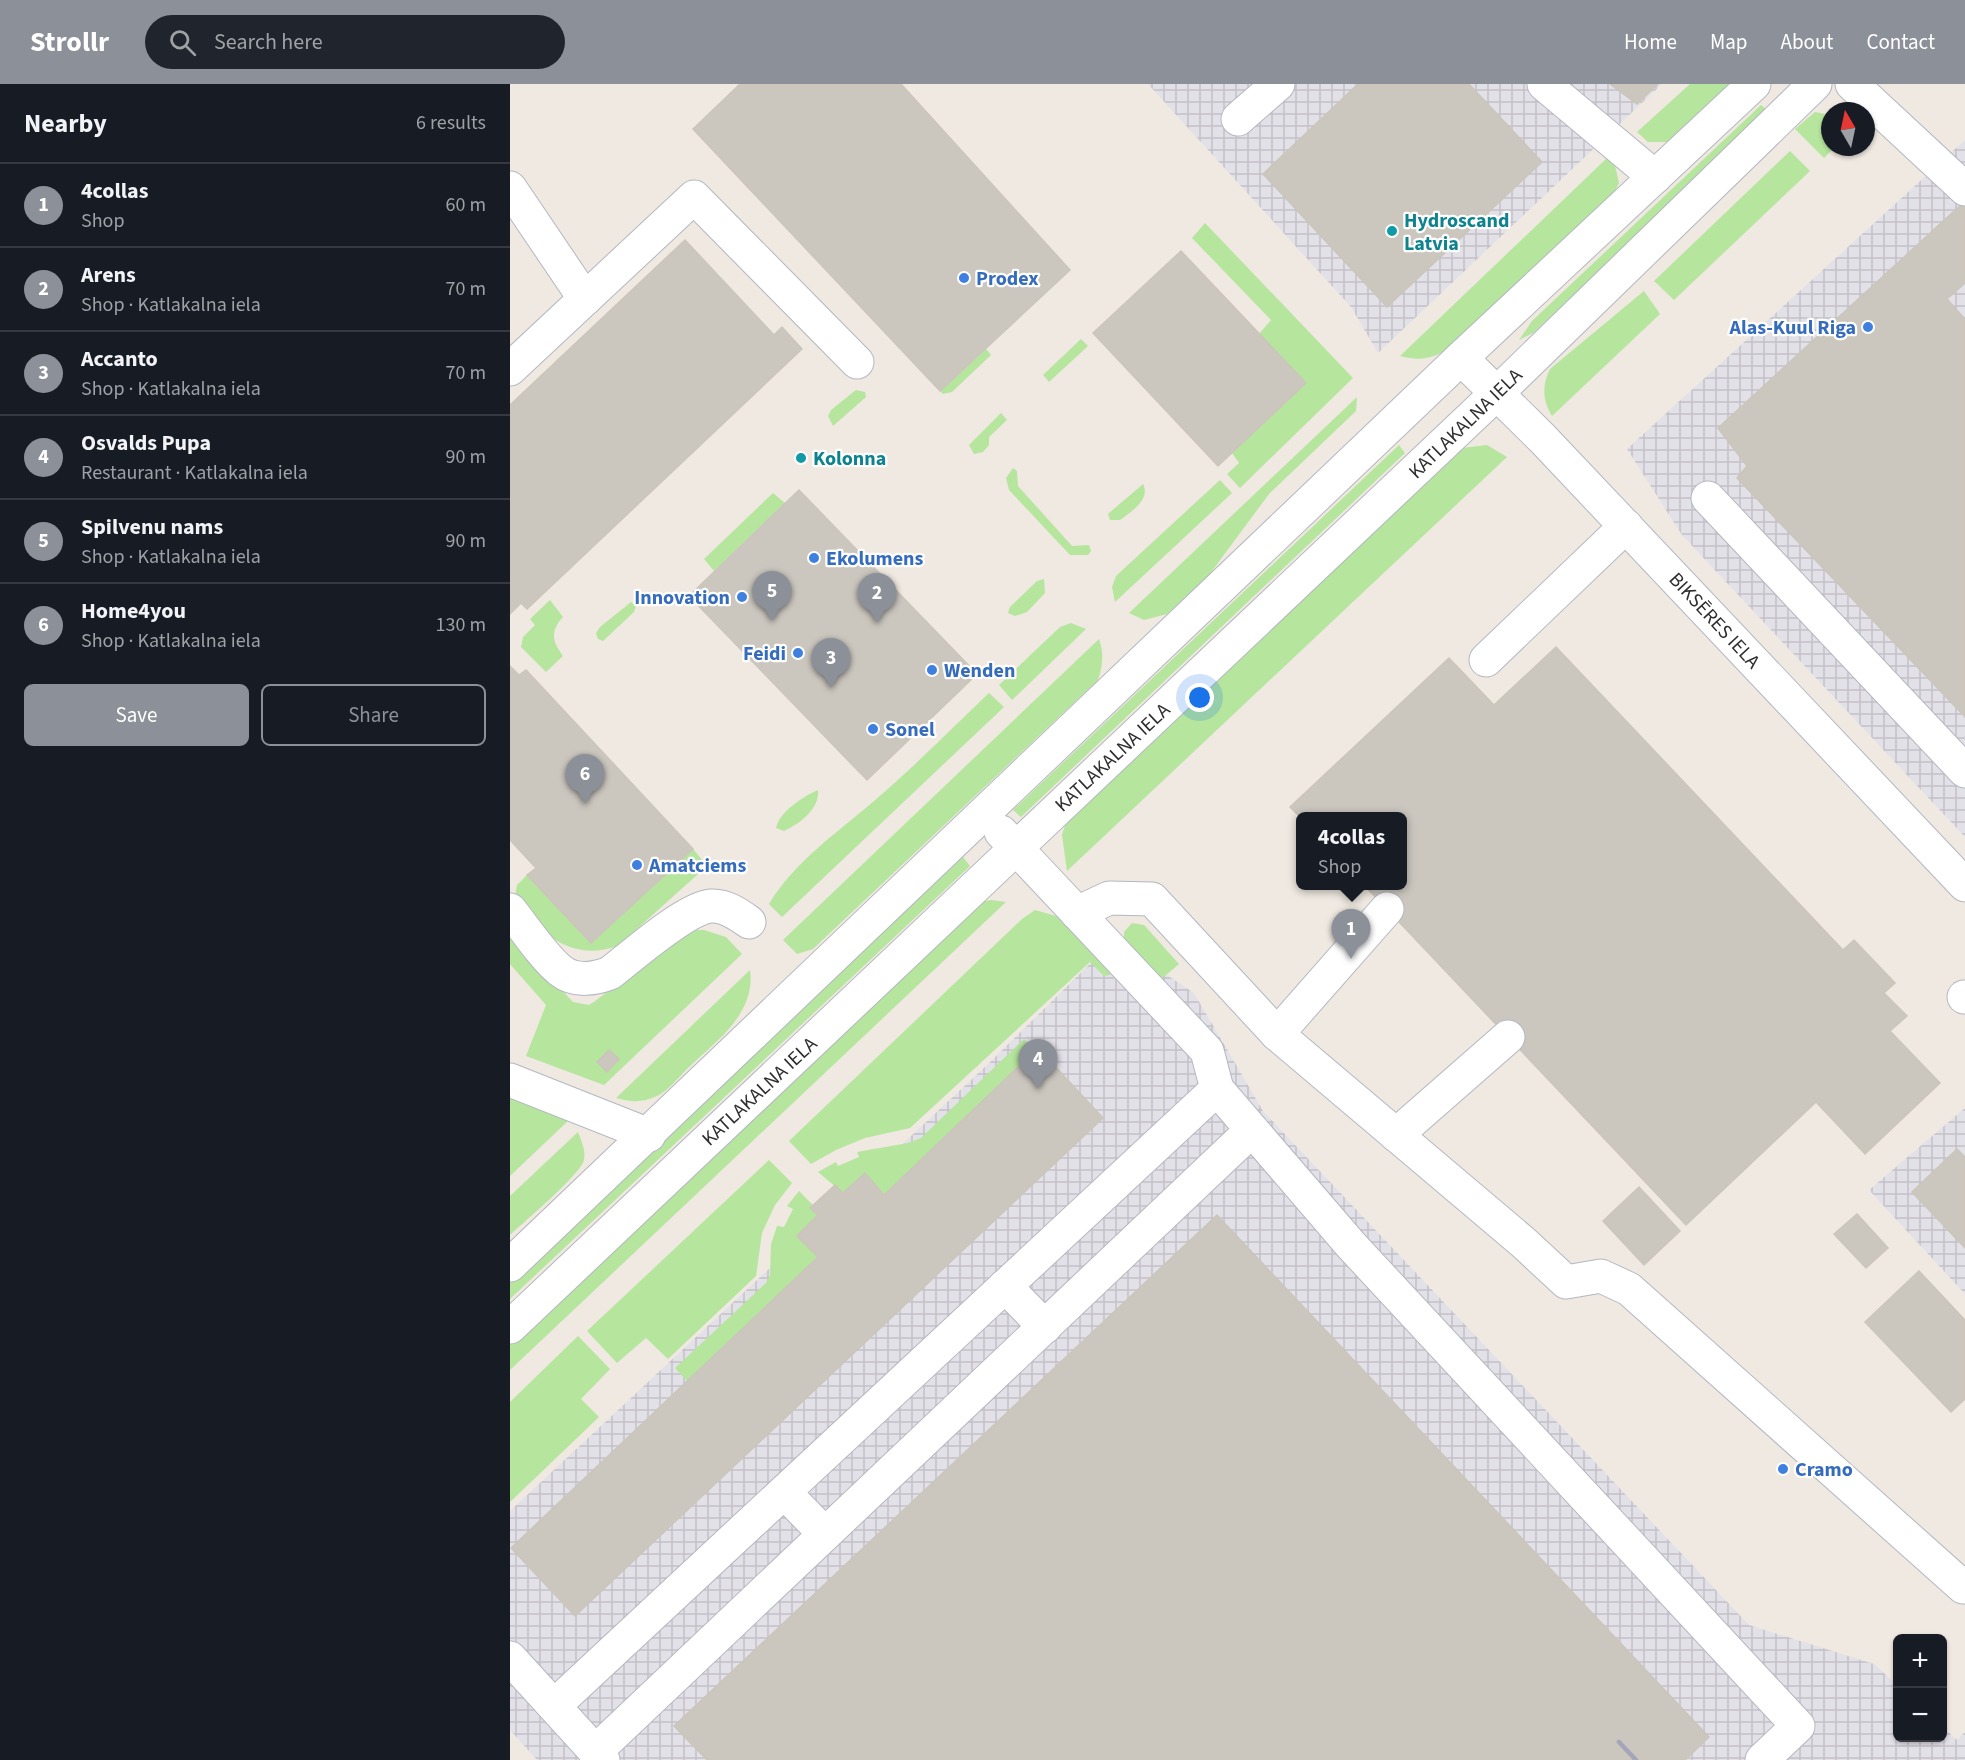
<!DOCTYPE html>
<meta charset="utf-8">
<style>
body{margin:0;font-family:"Source Sans 3",sans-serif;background:#20242c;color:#f1f3f6}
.controls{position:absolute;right:18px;bottom:18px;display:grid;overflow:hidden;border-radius:9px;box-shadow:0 2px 4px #0004}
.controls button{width:54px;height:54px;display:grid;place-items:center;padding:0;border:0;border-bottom:2px solid #363941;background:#171b24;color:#f1f3f6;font:30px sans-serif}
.compass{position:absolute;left:1311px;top:18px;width:54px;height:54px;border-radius:50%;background:#171b24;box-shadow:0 2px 4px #0004;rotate:351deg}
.you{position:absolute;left:690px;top:614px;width:21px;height:21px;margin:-15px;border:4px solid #fff;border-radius:50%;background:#1a73e8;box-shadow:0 0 0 9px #1a73e833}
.badge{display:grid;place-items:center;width:39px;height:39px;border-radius:50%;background:#8c9099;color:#fff;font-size:20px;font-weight:700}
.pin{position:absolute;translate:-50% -50px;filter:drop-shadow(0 2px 3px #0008)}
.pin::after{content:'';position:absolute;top:32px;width:21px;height:18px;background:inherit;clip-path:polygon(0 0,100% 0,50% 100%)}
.popup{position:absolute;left:786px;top:728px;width:111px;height:78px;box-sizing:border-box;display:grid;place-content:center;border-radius:9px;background:#171b24;filter:drop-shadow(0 2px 4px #0005);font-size:20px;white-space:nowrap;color:#9ea1a6}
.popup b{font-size:22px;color:#f1f3f6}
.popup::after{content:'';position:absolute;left:50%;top:100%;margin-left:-12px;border:12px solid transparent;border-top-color:#171b24}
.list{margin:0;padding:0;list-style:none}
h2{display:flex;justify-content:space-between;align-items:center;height:78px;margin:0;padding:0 24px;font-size:26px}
h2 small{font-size:20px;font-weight:400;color:#9ea1a6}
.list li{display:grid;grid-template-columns:39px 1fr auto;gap:18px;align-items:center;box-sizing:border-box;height:84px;padding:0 24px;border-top:2px solid #363941}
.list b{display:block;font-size:22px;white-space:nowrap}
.list p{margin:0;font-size:20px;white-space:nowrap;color:#9ea1a6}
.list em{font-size:20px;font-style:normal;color:#9ea1a6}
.actions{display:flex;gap:12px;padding:18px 24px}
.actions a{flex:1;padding:14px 0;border:2px solid #8c9099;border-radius:9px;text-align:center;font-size:21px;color:#8c9099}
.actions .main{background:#8c9099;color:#fff}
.icon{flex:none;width:33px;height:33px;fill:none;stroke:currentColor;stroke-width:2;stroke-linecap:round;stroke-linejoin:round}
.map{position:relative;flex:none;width:1455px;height:1676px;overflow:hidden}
header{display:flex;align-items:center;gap:36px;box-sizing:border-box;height:84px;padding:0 30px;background:#8c9099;color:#fff}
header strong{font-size:28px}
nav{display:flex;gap:33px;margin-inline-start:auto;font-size:21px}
.search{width:420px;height:54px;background:#20242c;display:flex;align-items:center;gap:15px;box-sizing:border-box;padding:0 21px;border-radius:33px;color:#9ea1a6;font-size:22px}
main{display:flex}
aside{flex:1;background:#171b24}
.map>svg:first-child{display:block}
</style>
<header>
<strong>Strollr</strong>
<div class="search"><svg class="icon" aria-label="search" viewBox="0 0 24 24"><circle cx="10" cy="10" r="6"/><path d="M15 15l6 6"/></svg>Search here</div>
<nav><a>Home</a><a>Map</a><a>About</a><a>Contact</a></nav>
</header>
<main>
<aside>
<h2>Nearby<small>6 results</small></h2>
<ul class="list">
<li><span class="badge">1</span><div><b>4collas</b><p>Shop</p></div><em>60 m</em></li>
<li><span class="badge">2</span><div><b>Arens</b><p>Shop · Katlakalna iela</p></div><em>70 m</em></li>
<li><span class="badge">3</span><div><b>Accanto</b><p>Shop · Katlakalna iela</p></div><em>70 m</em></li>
<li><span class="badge">4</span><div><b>Osvalds Pupa</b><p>Restaurant · Katlakalna iela</p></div><em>90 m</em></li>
<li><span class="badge">5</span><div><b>Spilvenu nams</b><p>Shop · Katlakalna iela</p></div><em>90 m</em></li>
<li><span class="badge">6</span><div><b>Home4you</b><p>Shop · Katlakalna iela</p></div><em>130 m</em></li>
</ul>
<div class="actions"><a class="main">Save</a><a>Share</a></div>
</aside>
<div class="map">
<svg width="1455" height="1676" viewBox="0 0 1455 1676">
<defs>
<pattern id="industrial-grid" width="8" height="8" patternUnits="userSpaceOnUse" patternTransform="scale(1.5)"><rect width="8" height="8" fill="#e3e1e8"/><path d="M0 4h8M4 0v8" fill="none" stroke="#c3c1c7"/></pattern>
</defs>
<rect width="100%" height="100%" fill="#efe9e1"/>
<!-- industrial -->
<g fill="url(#industrial-grid)">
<path d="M 638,0 L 1152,0 L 868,269 L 841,223 Z"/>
<path d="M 1455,56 L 1455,753 L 1172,451 L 1117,365 Z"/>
<path d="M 604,856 L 684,909 L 753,1027 L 1239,1541 L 1364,1580 L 1387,1601 L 1388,1654 L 1432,1654 L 1433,1643 L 1447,1656 L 1455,1648 L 1455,1676 L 27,1676 L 0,1646 L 0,1427 L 477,981 Z"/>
<path d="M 1455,1024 L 1455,1210 L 1359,1106 Z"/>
</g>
<!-- grass -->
<g fill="#b6e59e">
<path d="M 1180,0 L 1219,0 L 1159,58 L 1138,58 L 1127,48 Z"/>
<path d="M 1251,21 L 1257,26 L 1183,99 L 1023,249 L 1009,256 L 1022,237 Z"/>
<path d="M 1305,28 L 1320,31 L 1320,63 L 1325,63 L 1314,74 L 1285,45 Z"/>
<path d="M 1280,67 L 1300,87 L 1164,216 L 1144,197 Z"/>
<path d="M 1097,74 L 1104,77 L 1109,99 L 1104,109 L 939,265 C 921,275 910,277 890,272 Z"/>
<path d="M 695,139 L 843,294 L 730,404 L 717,390 L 729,379 L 722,369 L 796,299 L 749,250 L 761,236 L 682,154 Z"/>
<path d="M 1134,207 L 1150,230 L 1042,332 C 1032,316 1032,301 1040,285 Z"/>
<path d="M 571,255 L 578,262 L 539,298 L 533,291 Z"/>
<path d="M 476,265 L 481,271 L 442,308 L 433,310 L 430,307 Z"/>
<path d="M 346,306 L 355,308 L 356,313 L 323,342 L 318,332 L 321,326 Z"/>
<path d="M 847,313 L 846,327 L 759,410 L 699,491 L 657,530 L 634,536 L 619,529 Z"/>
<path d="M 491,329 L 497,336 L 479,353 L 479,361 L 473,368 L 464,370 L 459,361 Z"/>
<path d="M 889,361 L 895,369 L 511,733 L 503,726 Z"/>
<path d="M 977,361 L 997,373 L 557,787 L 552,751 L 556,738 L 952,364 Z"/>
<path d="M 503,384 L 507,387 L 508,402 L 562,462 L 579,461 L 581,467 L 578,471 L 560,471 L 499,406 L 496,394 Z"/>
<path d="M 710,396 L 722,409 L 605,518 L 602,503 L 606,492 Z"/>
<path d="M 633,400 C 641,415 621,428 610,436 L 600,436 L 598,430 Z"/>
<path d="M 263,409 L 275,419 L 204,487 L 194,475 Z"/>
<path d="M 534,495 L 535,509 L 517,528 L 505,532 L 498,529 L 500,523 L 527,497 Z"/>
<path d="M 40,516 L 53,533 C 40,547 42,557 53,572 L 36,588 L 11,563 L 13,553 L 25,541 L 20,535 Z"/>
<path d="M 121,518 L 126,522 L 124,528 L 93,557 L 88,555 L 86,549 L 90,543 Z"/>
<path d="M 561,539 L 576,545 L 502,616 L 489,601 L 550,543 Z"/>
<path d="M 589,555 C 594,570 593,581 588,596 L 303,865 L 287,870 L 273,856 Z"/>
<path d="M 479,609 L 494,623 L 272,833 L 259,820 C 285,777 327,749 364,717 C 404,683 441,645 479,609 Z"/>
<path d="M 308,706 C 310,725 289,740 274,747 L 266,744 C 269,728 294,712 308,706 Z"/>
<path d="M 183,765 L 197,782 L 108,862 C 62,878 29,851 5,812 L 7,801 L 17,791 L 81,858 Z"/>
<path d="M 453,773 L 460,782 L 0,1215 L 0,1198 Z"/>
<path d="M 481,816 L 496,818 L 0,1286 L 0,1255 L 463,819 Z"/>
<path d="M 525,826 L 546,832 L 600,886 L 600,891 L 594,892 L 580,878 L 400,1044 L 355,1054 L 326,1066 L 301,1080 L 279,1057 L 512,835 Z"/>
<path d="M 622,839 L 634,841 L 669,880 L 650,896 L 614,860 L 614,848 Z"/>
<path d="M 194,846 L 216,853 L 232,870 L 94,1001 L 16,972 L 36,921 L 0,880 L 0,851 L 63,918 L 79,921 C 108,904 144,857 171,847 C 177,845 187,846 194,846 Z"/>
<path d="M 240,886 C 246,930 206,957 178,984 C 169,993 158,1007 147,1012 C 132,1019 121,1018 106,1014 Z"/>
<path d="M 514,955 L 525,966 L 374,1111 L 355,1089 L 333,1109 L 308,1088 L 326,1078 L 328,1082 L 349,1073 L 347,1068 L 398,1059 L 411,1054 Z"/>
<path d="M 0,1012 L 59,1036 L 0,1092 Z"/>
<path d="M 68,1048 C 71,1056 76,1066 74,1076 C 71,1090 14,1138 0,1151 L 0,1112 Z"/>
<path d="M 259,1076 L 282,1099 L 265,1121 L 252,1149 L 246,1192 L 158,1275 L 136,1254 L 107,1279 L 77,1247 Z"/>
<path d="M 289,1107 L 303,1121 L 300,1124 L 308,1131 L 287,1152 L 308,1173 L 177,1297 L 165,1284 L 256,1199 L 260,1191 L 261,1160 L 267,1142 L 274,1143 L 283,1125 L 277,1122 Z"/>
<path d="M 68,1252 L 100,1285 L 71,1315 L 89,1333 L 0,1418 L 0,1318 Z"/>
</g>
<!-- building -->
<g fill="#cbc7bf" stroke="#cbc5ba" stroke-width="1.5">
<path d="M 230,0 L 391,0 L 560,186 L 430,307 L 183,45 Z"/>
<path d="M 848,0 L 959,0 L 1032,78 L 877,223 L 753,90 Z"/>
<path d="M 1100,0 L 1148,0 L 1127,20 Z"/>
<path d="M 1455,117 L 1455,199 L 1437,215 L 1455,235 L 1455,633 L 1227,394 L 1237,382 L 1208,344 Z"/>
<path d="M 175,156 L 264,251 L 272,243 L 292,265 L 17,525 L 11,519 L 0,530 L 0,321 Z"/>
<path d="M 671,167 L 796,299 L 708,382 L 583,249 Z"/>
<path d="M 289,406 L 467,590 L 357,696 L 179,512 Z"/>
<path d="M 1046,563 L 1333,866 L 1344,856 L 1385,899 L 1374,909 L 1397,932 L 1380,947 L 1430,999 L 1355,1070 L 1306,1018 L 1176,1141 L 855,802 L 892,802 L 892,732 L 790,733 L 780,723 L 939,574 L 984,621 Z"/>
<path d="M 0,582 L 9,591 L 16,586 L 183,765 L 81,859 L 17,791 L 26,784 L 0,756 Z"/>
<path d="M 528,964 L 593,1034 L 65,1532 L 1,1464 L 308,1173 L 287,1152 L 308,1131 L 300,1124 L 325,1101 L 333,1109 L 355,1089 L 374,1111 Z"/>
<path d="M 99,966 L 109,975 L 97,988 L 87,978 Z"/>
<path d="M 1447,1065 L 1455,1073 L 1455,1164 L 1402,1108 Z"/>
<path d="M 1129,1103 L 1170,1147 L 1134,1181 L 1093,1137 Z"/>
<path d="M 1347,1130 L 1378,1164 L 1356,1184 L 1324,1150 Z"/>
<path d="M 707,1131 L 1199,1653 L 1175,1676 L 197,1676 L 164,1642 Z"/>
<path d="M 1409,1187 L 1455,1236 L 1455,1315 L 1441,1328 L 1355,1238 Z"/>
</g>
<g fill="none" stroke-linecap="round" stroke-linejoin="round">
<defs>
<g id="minor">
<path d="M 1034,0 L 1145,93"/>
<path d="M 1342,0 L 1455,105"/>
<path d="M 728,35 L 768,0"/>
<path d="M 0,104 L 75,215"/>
<path d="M 951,274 L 1033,355 L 1455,801"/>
<path d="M 0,285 L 184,113 L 347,278"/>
<path d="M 1198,414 L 1455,687"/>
<path d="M 976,576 L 1116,442"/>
<path d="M 491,748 L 697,967 L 707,1005 L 841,1161 L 1288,1642 L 1252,1676"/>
<path d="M 0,826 C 13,842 35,875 51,887 C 65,898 85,895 100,889 C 122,872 176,824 201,822 C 215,821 228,830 239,838"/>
<path d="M 567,829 L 599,814 L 642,815 L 767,950 L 1014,1159 L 1056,1198 L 1091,1192 L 1119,1205 L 1453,1503"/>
<path d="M 1454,913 L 1455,913"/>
<path d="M 767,950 L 877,825"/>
<path d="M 0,996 L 139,1051"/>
<path d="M 886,1051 L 998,953"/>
<path d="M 0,1181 L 951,274 L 1244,0"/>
<path d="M 495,1202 L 535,1243"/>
<path d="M 0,1243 L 987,309 L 1305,0"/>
<path d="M 274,1408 L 315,1450"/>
<path d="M 0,1574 L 93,1676"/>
<path d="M 44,1622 L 707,1005"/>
<path d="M 85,1668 L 742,1046"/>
</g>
</defs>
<!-- minor casing -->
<use href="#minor" stroke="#b4b7c1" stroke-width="35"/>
<!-- minor -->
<use href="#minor" stroke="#fff" stroke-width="33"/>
<!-- rail -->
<path stroke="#a3a6b8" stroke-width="4.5" d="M 1109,1658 L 1126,1676"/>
</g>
<!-- markers -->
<g fill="#0f9aa8" stroke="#fff" stroke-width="2">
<circle cx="882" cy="147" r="6"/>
<circle cx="291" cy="374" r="6"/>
</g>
<g fill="#3f7fe0" stroke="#fff" stroke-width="2">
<circle cx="454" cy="194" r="6"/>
<circle cx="1358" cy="243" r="6"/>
<circle cx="304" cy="474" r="6"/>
<circle cx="232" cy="513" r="6"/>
<circle cx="288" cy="569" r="6"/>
<circle cx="422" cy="586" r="6"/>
<circle cx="363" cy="645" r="6"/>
<circle cx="127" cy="781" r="6"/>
<circle cx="1273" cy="1385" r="6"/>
</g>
<g text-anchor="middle" stroke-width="4.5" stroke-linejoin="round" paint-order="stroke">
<!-- culture labels -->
<g font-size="20" font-weight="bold" fill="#0d838f" stroke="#fff" text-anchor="start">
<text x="894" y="143">Hydroscand<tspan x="894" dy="23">Latvia</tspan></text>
<text x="303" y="381">Kolonna</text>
</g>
<!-- shop labels -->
<g font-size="20" font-weight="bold" fill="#366cbe" stroke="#fff" text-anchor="start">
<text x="466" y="201">Prodex</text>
<text x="1346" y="250" text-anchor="end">Alas-Kuul Riga</text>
<text x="316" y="481">Ekolumens</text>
<text x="220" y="520" text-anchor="end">Innovation</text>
<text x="276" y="576" text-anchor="end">Feidi</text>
<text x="434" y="593">Wenden</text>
<text x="375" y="652">Sonel</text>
<text x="139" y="788">Amatciems</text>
<text x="1285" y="1392">Cramo</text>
</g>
<!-- street labels -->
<g font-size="20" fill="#2e2e2e" stroke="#fff">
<text transform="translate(955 339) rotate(-44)" y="7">KATLAKALNA IELA</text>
<text transform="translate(1205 536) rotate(47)" y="7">BIKSĒRES IELA</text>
<text transform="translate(602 673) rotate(-43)" y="7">KATLAKALNA IELA</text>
<text transform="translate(249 1007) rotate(-43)" y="7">KATLAKALNA IELA</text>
</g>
</g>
</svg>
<div class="controls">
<button>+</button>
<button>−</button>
</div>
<svg class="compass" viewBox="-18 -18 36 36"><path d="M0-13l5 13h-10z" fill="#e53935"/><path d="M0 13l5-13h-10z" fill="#9ea1a6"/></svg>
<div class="you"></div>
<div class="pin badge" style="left:841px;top:875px">1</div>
<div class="popup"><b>4collas</b>Shop</div>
<div class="pin badge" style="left:367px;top:539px">2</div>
<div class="pin badge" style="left:321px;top:604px">3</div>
<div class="pin badge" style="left:528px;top:1005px">4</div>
<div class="pin badge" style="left:262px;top:537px">5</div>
<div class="pin badge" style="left:75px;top:720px">6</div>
</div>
</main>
